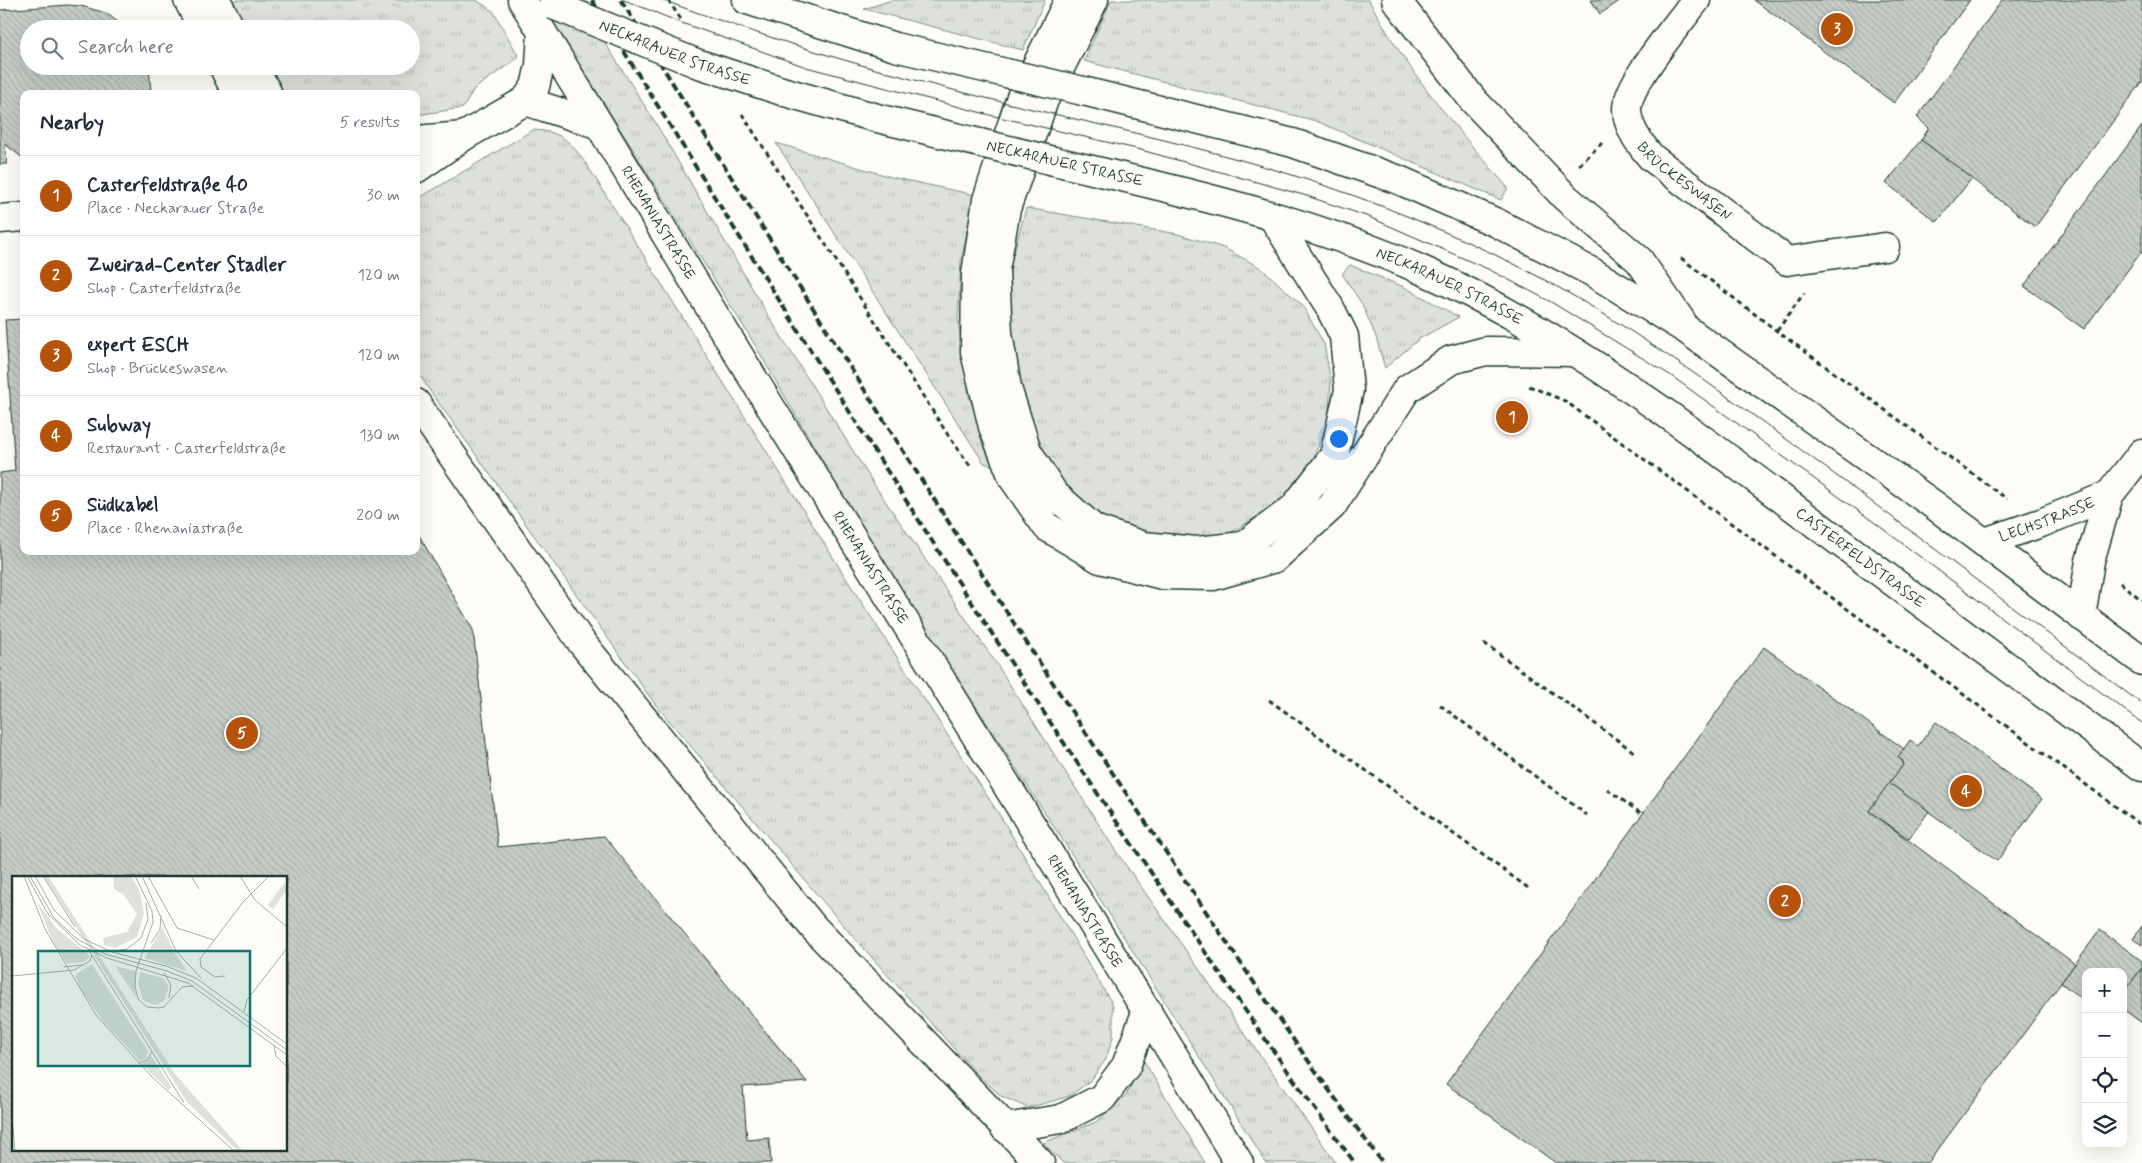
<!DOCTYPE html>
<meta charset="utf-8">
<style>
body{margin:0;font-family:Mynerve,sans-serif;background:#f2f2f3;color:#1f2937}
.controls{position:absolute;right:15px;bottom:15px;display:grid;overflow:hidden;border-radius:10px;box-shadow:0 5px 20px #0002}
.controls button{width:45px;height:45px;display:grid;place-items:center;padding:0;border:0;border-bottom:1px solid #e0e1e3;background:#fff;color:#1f2937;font:25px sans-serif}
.you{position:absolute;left:1338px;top:438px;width:18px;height:18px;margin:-12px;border:4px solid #fff;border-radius:50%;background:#1a73e8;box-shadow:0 0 0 8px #1a73e833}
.badge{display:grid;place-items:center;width:32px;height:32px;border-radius:50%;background:#b45309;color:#fff;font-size:16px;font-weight:700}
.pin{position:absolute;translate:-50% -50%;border:2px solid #fff;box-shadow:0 1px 5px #0006}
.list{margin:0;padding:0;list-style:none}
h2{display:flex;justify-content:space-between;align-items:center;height:65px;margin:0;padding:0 20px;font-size:21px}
h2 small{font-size:16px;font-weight:400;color:#747a83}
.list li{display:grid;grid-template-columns:32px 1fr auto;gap:15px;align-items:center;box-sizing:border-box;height:80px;padding:0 20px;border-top:1px solid #e0e1e3}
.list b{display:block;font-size:19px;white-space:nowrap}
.list p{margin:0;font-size:16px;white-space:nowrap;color:#747a83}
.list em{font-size:16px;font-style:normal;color:#747a83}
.icon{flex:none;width:28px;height:28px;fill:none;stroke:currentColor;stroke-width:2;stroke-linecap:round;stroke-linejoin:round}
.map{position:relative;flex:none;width:2142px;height:1163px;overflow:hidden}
.search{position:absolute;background:#fff;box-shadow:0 5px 20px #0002;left:20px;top:20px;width:400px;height:55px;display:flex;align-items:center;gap:12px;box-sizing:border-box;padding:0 18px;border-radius:28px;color:#747a83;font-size:19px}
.panel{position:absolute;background:#fff;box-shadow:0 5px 20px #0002;left:20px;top:90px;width:400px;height:465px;border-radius:10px}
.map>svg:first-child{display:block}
</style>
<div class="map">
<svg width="2142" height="1163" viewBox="0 0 2142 1163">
<defs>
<pattern id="grass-tufts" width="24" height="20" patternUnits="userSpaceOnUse" patternTransform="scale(1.25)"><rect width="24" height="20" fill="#dde0db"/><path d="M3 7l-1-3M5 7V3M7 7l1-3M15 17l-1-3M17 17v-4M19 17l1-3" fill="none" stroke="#bdc1bd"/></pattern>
<pattern id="building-back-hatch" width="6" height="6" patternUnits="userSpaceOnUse" patternTransform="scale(1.25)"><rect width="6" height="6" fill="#c6cdc7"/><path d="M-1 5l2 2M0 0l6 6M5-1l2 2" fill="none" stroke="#aab1ac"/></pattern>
</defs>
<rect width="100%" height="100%" fill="#fdfcf7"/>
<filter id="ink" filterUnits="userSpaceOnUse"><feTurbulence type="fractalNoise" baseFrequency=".02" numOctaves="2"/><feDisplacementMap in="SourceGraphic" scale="10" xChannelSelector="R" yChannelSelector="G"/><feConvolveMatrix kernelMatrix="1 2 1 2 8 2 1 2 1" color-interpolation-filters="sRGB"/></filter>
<g filter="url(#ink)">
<!-- grass -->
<g fill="url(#grass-tufts)" stroke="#7e8e88">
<path d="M 230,0 L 476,0 L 493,11 L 519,57 L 474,89 L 463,108 L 416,115 L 416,94 L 281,94 L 265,66 L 411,66 L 411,29 L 245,29 Z"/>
<path d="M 539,0 L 578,0 L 655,122 L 769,317 L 877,489 L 998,666 L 1115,850 L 1336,1163 L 1266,1163 L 1071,853 L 877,554 L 749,335 Z"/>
<path d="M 892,0 L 1045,0 L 1023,50 L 864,9 Z"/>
<path d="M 1111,0 L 1369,0 C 1405,69 1457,129 1508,188 L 1501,200 L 1316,121 L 1084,61 Z"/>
<path d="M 533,130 C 563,131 571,143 587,165 L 849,583 L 1002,819 L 1113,1005 L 1113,1037 L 1106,1059 L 1091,1080 L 1070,1096 L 1028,1108 L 1001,1096 L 975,1072 L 849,932 L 655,704 L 428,388 L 416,368 L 416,200 Z"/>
<path d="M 776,143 L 891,177 L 975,195 L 961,261 L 958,319 L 969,396 L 994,466 L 984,463 Z"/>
<path d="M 1026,208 L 1178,234 L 1224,248 L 1261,268 L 1302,305 L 1324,344 L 1331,383 L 1328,422 L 1310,467 L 1277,505 L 1230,533 L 1183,539 L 1147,536 L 1101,520 L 1063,489 L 1040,450 L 1019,398 L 1008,320 L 1010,266 Z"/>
<path d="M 1350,265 L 1404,287 L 1459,317 L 1419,339 L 1385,368 L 1376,337 L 1362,304 L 1342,274 Z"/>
<path d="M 1144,1061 L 1205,1163 L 1063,1163 L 1043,1143 L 1096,1122 L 1126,1095 Z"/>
</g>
<!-- building -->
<g fill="url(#building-back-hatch)" stroke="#1f3d34" fill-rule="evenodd">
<path d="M 1591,0 L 1621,0 L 1600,14 Z"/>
<path d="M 1754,0 L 1970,0 L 1894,103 Z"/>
<path d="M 2002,0 L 2142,0 L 2142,82 L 2035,227 L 1921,140 L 1929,128 L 1917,117 Z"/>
<path d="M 68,5 L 81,6 L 106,13 L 127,29 L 29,29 L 29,66 L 149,66 L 151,94 L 24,94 L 24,159 L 5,144 L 7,164 L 0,164 L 0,10 Z"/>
<path d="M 2142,126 L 2142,251 L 2084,329 L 2024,286 Z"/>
<path d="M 1921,140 L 1972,178 L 1937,222 L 1886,183 Z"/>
<path d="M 24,319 L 24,551 L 416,551 L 416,530 L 473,630 L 498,847 L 604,836 L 807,1082 L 743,1087 L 747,1140 L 769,1138 L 771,1163 L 0,1163 L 0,473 L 15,471 L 5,320 ZM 14,877 L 286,877 L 286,1149 L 14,1149 Z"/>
<path d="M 1504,403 L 1525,406 L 1520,432 L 1500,429 Z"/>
<path d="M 1764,647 L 1904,749 L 1898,757 L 1903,761 L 1903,765 L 1869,811 L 2075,964 L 1928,1163 L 1556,1163 L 1446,1084 Z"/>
<path d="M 1936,722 L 2042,799 L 1997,861 L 1889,783 L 1903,765 L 1903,761 L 1898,757 L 1910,740 L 1918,746 Z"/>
<path d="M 1889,783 L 1929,811 L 1909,839 L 1869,811 Z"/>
<path d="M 2142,926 L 2142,945 L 2133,939 Z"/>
<path d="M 2100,930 L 2142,961 L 2142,968 L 2123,993 L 2123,972 L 2086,972 L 2086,1002 L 2061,983 Z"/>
<path d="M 2142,968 L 2142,1023 L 2123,1009 L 2123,993 Z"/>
</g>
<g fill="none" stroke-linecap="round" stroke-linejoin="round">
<defs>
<g id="minor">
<path d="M 188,0 L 203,29"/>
<path d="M 216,0 L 231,29"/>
<path id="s1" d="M 522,0 C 610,139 693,282 780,422 C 934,669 1089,914 1239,1163"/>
<path id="s2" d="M 1696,0 C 1680,22 1626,84 1627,110 C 1628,129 1640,144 1651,157 L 1787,261 L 1885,247"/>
<path d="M 223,66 L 237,94"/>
<path d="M 253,66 L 268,94"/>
<path d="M 525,101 L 597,124"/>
<path d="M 416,140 L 464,136"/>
<path d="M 416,169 L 464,136 L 525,101 L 535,87 L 540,65 L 542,32"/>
<path d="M 0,219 L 24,217"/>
<path d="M 416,403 L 582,643 L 814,928 L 1040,1163"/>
<path id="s3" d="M 1985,542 L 2041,523 L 2109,495"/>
<path d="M 2081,616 L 2090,561 L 2109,495 L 2142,453"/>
<path d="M 1005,1128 L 1061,1119 L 1102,1098 L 1126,1066 L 1147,1010"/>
</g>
<g id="major">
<path d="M 747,0 L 895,47 L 1006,73"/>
<path d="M 1069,0 L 1021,97 L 987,200 L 976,274 L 975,352 L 993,427 L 1013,478 L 1047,527 L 1100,559 L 1162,575 L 1213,576 L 1275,558 L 1332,506 L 1407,389 L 1451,360 L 1486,351 L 1574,352"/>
<path d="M 1094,0 L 1044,100 L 1006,209 L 995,270 L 998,333 L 1007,388 L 1027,451 L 1054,494 L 1094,529 L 1143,546 L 1197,551 L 1243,546 L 1294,508 L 1334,456 L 1349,390 L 1344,336 L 1330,308 L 1272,216"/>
<path d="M 1396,0 L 1473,100 L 1566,198 L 1639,260 L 1682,322"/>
<path d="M 1083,91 L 1293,143 L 1399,180 L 1497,223 L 1592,272 L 1687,330 L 1934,505 L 2142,661"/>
<path d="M 785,92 L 877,118 L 980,143"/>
<path id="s4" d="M 1054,161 C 1179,190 1307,219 1424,271 C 1568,335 1692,431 1817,525 C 1925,606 2034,686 2142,767"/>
</g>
</defs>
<!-- minor casing -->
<use href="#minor" stroke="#1f3d34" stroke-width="31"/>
<!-- major casing -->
<use href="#major" stroke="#1f3d34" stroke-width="31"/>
<!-- path -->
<g stroke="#1f3d34" stroke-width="3" stroke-dasharray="5 4" stroke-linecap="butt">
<path d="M 668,0 L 682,21"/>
<path d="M 742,114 L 948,435 L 971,467"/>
<path d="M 1579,165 L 1602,143"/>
<path d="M 1681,258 L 1777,331 L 2007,499"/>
<path d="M 1777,331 L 1804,293"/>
<path d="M 1529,386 L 1565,401 L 2142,826"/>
<path d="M 2120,583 L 2142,600"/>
<path d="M 1484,643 L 1634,752"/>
<path d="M 1269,700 L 1531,890"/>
<path d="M 1440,705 L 1587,815"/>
<path d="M 1607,789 L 1642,814"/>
</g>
<!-- minor -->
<use href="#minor" stroke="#fdfcf7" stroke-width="28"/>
<!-- major -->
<use href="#major" stroke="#fdfcf7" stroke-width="28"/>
<!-- tram -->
<g stroke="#1f3d34" stroke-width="1">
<path d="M 624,0 L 679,22 L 806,67 L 990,115 L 1141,150 L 1307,196 L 1369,217 L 1490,270 L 1551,302 L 1670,375 L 1867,517 L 2142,723"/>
<path d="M 662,0 C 772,40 884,74 998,101 C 1128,132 1259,158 1384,207 C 1456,235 1528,268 1594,308 C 1689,366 1778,433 1868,499 C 1959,567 2051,636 2142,704"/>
</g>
<!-- rail -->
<g stroke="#1f3d34" stroke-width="4" stroke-dasharray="8 4" stroke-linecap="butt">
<path d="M 592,0 C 774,293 956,586 1150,871 C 1217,969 1283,1068 1355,1163"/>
<path d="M 621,0 C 797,283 972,566 1159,842 C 1232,950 1304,1059 1383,1163"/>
</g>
<defs>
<g id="major-bridge">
<path id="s5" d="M 553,5 L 696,63 L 785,92"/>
<path d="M 1006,73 L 1083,91"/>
<path d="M 980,143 L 1054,161"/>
</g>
</defs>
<!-- major-bridge casing -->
<use href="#major-bridge" stroke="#1f3d34" stroke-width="31" stroke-linecap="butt"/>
<!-- major-bridge -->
<use href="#major-bridge" stroke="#fdfcf7" stroke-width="28"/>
</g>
</g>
<g text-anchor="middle" stroke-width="4" stroke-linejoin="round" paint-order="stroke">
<!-- street labels -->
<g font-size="15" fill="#1f3d34" stroke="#fdfcf7">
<text dy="5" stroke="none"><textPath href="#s5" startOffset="131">NECKARAUER STRASSE</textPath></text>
<text transform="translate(1065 163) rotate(13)" y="5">NECKARAUER STRASSE</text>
<text dy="5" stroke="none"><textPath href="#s2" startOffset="226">BRÜCKESWASEN</textPath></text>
<text dy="5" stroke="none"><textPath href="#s1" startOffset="261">RHENANIASTRASSE</textPath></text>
<text dy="5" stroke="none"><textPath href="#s4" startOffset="416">NECKARAUER STRASSE</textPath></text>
<text dy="5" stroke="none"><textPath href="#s3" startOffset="66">LECHSTRASSE</textPath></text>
<text dy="5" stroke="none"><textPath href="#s4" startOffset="910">CASTERFELDSTRASSE</textPath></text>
<text dy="5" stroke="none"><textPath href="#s1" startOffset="666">RHENANIASTRASSE</textPath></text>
<text dy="5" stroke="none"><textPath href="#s1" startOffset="1071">RHENANIASTRASSE</textPath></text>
</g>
</g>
<!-- overview -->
<g transform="translate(12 876)">
<rect width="275" height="275" fill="#fdfcf7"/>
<path d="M 32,0 L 36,0 L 163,198 L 231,275 L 226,275 L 175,226 ZM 101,0 L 119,0 L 127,14 L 132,37 L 125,61 L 103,72 L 92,69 L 91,62 L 115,56 L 125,38 L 112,19 L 102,13 ZM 272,7 L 275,13 L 261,33 L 256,29 ZM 25,26 L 45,53 L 75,77 L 78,81 L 72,86 L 55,87 L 41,66 ZM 150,51 L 163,77 L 175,95 L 133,82 ZM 80,88 L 136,175 L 134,182 L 128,185 L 91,145 L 69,114 L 63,99 ZM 103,90 L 123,95 L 124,121 ZM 128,96 L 151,102 L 157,110 L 152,125 L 143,129 L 131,124 L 126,107 ZM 139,180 L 159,210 L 157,214 L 129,188 Z" fill="#dde0db"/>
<path fill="none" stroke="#a4b0a9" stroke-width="1" d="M 12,0 L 34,55 L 84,139 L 140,201 L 222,275M 15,0 L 36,38 L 68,69 L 95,82 L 176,107 L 275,179M 18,0 L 42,42 L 65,63 L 93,78 L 155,95 L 180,105 L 275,174M 23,0 L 42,34 L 72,63 L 100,76 L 154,90 L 184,102 L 275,168M 31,0 L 63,51M 123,0 L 140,35 L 141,46 L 124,95 L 123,110 L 126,123 L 135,131 L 146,132 L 152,131 L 170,111 L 182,110M 130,0 L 164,75 L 189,102M 136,0 L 165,52 L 202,64M 179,0 L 187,13M 228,0 L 243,24 L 275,51M 139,67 L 148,53 L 149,39M 76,73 L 172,227M 103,75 L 115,73 L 129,62 L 136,43 L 134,27M 52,91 L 70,89M 152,97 L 159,109 L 157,122M 0,100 L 62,94 L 78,85 L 80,79M 213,100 L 203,101 L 189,91 L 188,83 L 231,26 L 257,0M 232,136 L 235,124 L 275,72M 262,169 L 264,180 L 275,191M 126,187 L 135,184 L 140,175M 0,241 L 3,275"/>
<path fill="#0f766e" fill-opacity="0.15" stroke="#0f766e" stroke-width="2.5" d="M 26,75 L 238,75 L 238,190 L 26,190 Z"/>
<rect width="275" height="275" fill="none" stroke="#1f3d34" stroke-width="2.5"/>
</g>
</svg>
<div class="controls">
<button>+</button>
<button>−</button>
<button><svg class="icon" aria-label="locate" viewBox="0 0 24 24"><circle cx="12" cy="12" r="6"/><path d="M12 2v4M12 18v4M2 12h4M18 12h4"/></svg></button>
<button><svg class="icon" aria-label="layers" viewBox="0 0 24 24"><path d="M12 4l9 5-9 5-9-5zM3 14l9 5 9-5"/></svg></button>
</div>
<div class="you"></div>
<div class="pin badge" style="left:1512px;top:417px">1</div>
<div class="pin badge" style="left:1785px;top:901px">2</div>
<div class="pin badge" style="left:1837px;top:29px">3</div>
<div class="pin badge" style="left:1966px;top:791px">4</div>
<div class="pin badge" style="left:242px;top:733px">5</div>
<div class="search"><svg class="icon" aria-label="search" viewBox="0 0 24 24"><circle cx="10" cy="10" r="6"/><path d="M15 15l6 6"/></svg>Search here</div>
<section class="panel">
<h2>Nearby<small>5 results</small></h2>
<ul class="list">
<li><span class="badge">1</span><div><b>Casterfeldstraße 40</b><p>Place · Neckarauer Straße</p></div><em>30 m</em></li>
<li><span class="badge">2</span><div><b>Zweirad-Center Stadler</b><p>Shop · Casterfeldstraße</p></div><em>120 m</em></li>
<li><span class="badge">3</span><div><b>expert ESCH</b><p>Shop · Brückeswasen</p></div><em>120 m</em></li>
<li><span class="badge">4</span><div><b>Subway</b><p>Restaurant · Casterfeldstraße</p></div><em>130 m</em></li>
<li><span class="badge">5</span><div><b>Südkabel</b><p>Place · Rhenaniastraße</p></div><em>200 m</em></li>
</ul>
</section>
</div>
